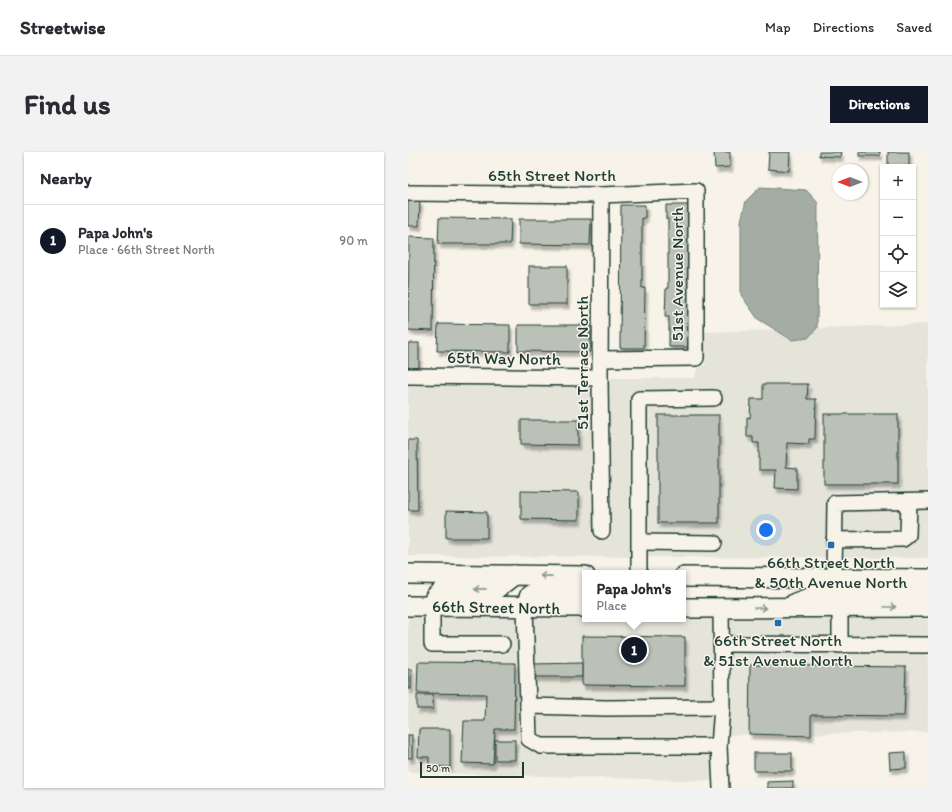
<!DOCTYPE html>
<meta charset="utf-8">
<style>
body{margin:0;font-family:Itim,sans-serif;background:#f2f2f3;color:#2b2b33}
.controls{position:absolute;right:12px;top:12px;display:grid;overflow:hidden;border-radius:0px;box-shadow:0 1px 3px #0004}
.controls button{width:36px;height:36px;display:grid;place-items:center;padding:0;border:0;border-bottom:1px solid #e1e1e2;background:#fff;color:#2b2b33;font:20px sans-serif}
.compass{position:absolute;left:424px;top:12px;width:36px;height:36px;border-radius:50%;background:#fff;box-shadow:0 1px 3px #0004;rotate:270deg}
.scale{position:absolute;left:12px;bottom:10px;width:104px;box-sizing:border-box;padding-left:4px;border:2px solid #1f3d34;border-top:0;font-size:11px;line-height:14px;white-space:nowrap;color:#1f3d34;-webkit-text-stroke:3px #f7f3e8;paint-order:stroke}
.you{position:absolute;left:358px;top:378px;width:14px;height:14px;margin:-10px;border:3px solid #fff;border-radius:50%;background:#1a73e8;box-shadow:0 0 0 6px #1a73e833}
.badge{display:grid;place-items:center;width:26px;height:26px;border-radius:50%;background:#111827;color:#fff;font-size:13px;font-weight:700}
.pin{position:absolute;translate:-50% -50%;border:2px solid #fff;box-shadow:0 1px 4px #0006}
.popup{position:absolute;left:174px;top:418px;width:104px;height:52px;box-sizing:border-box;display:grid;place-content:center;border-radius:0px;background:#fff;filter:drop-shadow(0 1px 3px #0005);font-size:13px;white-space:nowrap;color:#7c7c81}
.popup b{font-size:15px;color:#2b2b33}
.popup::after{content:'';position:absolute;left:50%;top:100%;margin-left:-8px;border:8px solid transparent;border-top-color:#fff}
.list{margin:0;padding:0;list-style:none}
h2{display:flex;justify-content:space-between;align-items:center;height:52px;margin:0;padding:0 16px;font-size:17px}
h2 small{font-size:13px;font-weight:400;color:#7c7c81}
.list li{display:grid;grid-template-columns:26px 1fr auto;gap:12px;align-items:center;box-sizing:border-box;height:72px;padding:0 16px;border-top:1px solid #e1e1e2}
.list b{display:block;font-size:15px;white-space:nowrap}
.list p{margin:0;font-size:13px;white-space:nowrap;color:#7c7c81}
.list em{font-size:13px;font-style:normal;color:#7c7c81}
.icon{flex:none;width:22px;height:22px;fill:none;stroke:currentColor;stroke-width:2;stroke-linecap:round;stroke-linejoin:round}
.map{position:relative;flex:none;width:520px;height:636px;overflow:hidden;border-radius:0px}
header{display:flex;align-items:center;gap:24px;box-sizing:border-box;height:56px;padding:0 20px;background:#fff;border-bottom:1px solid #e1e1e2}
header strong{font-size:19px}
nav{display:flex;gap:22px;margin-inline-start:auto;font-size:14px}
.intro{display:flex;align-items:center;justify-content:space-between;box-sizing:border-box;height:96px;padding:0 24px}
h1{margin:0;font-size:28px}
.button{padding:10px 18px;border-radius:0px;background:#111827;color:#fff;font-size:14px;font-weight:700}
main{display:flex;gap:24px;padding:0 24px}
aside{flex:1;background:#fff;border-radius:0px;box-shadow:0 1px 3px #0004}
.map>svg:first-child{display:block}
</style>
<header>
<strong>Streetwise</strong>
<nav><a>Map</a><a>Directions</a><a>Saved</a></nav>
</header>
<div class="intro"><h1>Find us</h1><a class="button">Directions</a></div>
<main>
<aside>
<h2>Nearby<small></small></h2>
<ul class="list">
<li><span class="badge">1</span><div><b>Papa John's</b><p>Place · 66th Street North</p></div><em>90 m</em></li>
</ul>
</aside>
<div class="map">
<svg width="520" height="636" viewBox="0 0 520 636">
<defs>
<filter id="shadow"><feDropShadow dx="2.5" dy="4.5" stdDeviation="1" flood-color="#0004"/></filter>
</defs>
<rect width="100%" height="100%" fill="#f7f3e8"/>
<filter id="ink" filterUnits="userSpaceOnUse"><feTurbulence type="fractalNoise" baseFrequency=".025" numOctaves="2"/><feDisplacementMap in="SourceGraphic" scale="8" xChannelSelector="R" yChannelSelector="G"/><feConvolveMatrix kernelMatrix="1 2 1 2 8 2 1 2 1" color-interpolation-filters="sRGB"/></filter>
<g filter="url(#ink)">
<!-- built -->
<g fill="#e5e4d9">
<path d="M 520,172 L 520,406 L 0,404 L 0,232 L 184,234 L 186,387 L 202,387 L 200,226 L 287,226 L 290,213 L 297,213 L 296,180 L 367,178 L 384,188 L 400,186 L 409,176 Z"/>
<path d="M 0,462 L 177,463 L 177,467 L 275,467 L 275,464 L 305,465 L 305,555 L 303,594 L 304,625 L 302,629 L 0,620 Z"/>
<path d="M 321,465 L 520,467 L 520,580 L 321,583 L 320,585 L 322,555 Z"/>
</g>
<!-- water -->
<path fill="#a4ada3" stroke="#6f8077" d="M 352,35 L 398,38 L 410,51 L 409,176 L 400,186 L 384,188 L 350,167 L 333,143 L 333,69 L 338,49 Z"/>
<!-- building -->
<g fill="#bbc1b6" stroke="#1f3d34" filter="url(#shadow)">
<path d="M 306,0 L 322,0 L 322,15 L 307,16 Z"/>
<path d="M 361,0 L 382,0 L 381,19 L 360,17 Z"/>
<path d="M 411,0 L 433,0 L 432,5 L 411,4 Z"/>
<rect x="451" y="0" width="21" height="4"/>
<rect x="480" y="0" width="21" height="14"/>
<path d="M 0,49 L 12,49 L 11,74 L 0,74 Z"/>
<path d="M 213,53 L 237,53 L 237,66 L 234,66 L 234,136 L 237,136 L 236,196 L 212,196 Z"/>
<path d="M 258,53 L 282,53 L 282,195 L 261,195 L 261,165 L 257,165 L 258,136 L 260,136 L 260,67 L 258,67 Z"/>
<path d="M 31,66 L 103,67 L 102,92 L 30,92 Z"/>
<path d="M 111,67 L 183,67 L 182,93 L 111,92 Z"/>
<path d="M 1,85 L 26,86 L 25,179 L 0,178 Z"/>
<rect x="121" y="114" width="38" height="38"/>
<path d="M 30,172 L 102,173 L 102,200 L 29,199 Z"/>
<path d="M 110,173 L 182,173 L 182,200 L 110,199 Z"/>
<rect x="0" y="191" width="11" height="25"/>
<path d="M 355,232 L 400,232 L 399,247 L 408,247 L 407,287 L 401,287 L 401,292 L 379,291 L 378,315 L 389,316 L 389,337 L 367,336 L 368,318 L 351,318 L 351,291 L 345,291 L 345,285 L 339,285 L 339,265 L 342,266 L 343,247 L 355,247 Z"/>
<rect x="416" y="262" width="74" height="70"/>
<rect x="250" y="263" width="61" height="108"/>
<path d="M 113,268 L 170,268 L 170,293 L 113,292 Z"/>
<path d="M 0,288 L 9,288 L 10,358 L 0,358 Z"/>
<path d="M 113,339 L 171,340 L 171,368 L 113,367 Z"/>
<path d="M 38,359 L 79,360 L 79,386 L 38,386 Z"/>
<path d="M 174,484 L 277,485 L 277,534 L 174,533 Z"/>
<path d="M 10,510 L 107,511 L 106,577 L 87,577 L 85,612 L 54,611 L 56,569 L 77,569 L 78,542 L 9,541 Z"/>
<path d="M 174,511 L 174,525 L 125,525 L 125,512 Z"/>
<path d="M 342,513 L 498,515 L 496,564 L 403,563 L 403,584 L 341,582 Z"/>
<rect x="0" y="517" width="3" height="20"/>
<rect x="9" y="543" width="16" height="14"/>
<path d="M 11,577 L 42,577 L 42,615 L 21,614 L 21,605 L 10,605 Z"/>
<rect x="0" y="583" width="4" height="23"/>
<rect x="87" y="588" width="20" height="20"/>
<path d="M 498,600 L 498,616 L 482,617 L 481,601 Z"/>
<rect x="346" y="601" width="38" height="18"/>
<path d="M 385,629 L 385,636 L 359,636 L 359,630 Z"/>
</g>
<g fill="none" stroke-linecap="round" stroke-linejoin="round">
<defs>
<g id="minor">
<path d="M 0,41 L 193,43 L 288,39 L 288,206 L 193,207"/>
<path d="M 193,43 L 192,226 L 194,379"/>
<path d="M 0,224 L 192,226"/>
<path d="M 426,388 L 495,387 L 500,383 L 501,350"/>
<path d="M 232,390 L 306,391"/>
<path d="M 231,421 L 231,247 L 306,246"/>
<path d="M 426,426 L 427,351 L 520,349"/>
<path d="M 24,454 L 24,492 L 94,492"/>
<path d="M 117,455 L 121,587 L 133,594 L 311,594"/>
<path d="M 313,457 L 314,555 L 311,594 L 313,636"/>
<path d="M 313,492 L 520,493"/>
<path d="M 432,493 L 432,456"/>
<path d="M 120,554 L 198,556 L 314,555"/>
</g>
<g id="major">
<path d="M 0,422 L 177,424"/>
<path d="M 275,425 L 520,427"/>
<path d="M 387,451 L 415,441 L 509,440 L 520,437"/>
<path d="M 0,454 L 177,455"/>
<path d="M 24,454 L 27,445 L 34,439 L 43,438 L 88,437 L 106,423"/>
<path d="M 117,455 L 122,443 L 132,438 L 177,438"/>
<path d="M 275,456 L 520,455"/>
</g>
</defs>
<!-- minor casing -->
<use href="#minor" stroke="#1f3d34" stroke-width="18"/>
<!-- major casing -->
<use href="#major" stroke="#1f3d34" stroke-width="22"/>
<!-- minor -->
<use href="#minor" stroke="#f7f3e8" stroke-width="15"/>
<!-- major -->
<use href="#major" stroke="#f7f3e8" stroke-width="19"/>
</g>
<!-- one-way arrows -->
<defs><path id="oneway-shaft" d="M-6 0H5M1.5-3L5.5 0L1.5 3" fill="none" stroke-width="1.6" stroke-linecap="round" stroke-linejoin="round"/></defs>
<g stroke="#8b988e">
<use href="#oneway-shaft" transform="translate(138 424) rotate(-179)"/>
<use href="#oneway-shaft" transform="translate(72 437) rotate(179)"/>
<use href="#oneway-shaft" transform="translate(482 455)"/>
<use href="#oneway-shaft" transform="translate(352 456)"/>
</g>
</g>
<!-- markers -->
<g fill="#1f6fb2" stroke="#f7f3e8" stroke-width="1.5">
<rect x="419" y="389" width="8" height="8" rx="2"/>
<rect x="366" y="467" width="8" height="8" rx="2"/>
</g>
<g text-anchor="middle" stroke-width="3" stroke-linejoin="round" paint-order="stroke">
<!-- street labels -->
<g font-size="17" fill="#1f3d34" stroke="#f7f3e8">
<text x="144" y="29">65th Street North</text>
<text transform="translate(269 122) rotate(-90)" y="6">51st Avenue North</text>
<text transform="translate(96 206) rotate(1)" y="6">65th Way North</text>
<text transform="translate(174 211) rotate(-90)" y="6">51st Terrace North</text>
<text transform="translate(88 455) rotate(1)" y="6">66th Street North</text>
</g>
<!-- poi labels -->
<g font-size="17" fill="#1f3d34" stroke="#f7f3e8">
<text x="423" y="416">66th Street North<tspan x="423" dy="20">&amp; 50th Avenue North</tspan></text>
<text x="370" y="494">66th Street North<tspan x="370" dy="20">&amp; 51st Avenue North</tspan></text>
</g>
</g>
</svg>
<div class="controls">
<button>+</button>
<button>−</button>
<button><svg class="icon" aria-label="locate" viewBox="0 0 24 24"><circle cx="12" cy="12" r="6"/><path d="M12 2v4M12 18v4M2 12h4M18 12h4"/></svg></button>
<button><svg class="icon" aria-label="layers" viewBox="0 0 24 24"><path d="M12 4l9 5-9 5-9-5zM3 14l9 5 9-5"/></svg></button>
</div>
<svg class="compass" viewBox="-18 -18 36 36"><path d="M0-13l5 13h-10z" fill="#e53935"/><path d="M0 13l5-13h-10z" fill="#7c7c81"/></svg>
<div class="scale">50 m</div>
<div class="you"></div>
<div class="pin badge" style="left:226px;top:498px">1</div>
<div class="popup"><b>Papa John's</b>Place</div>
</div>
</main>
